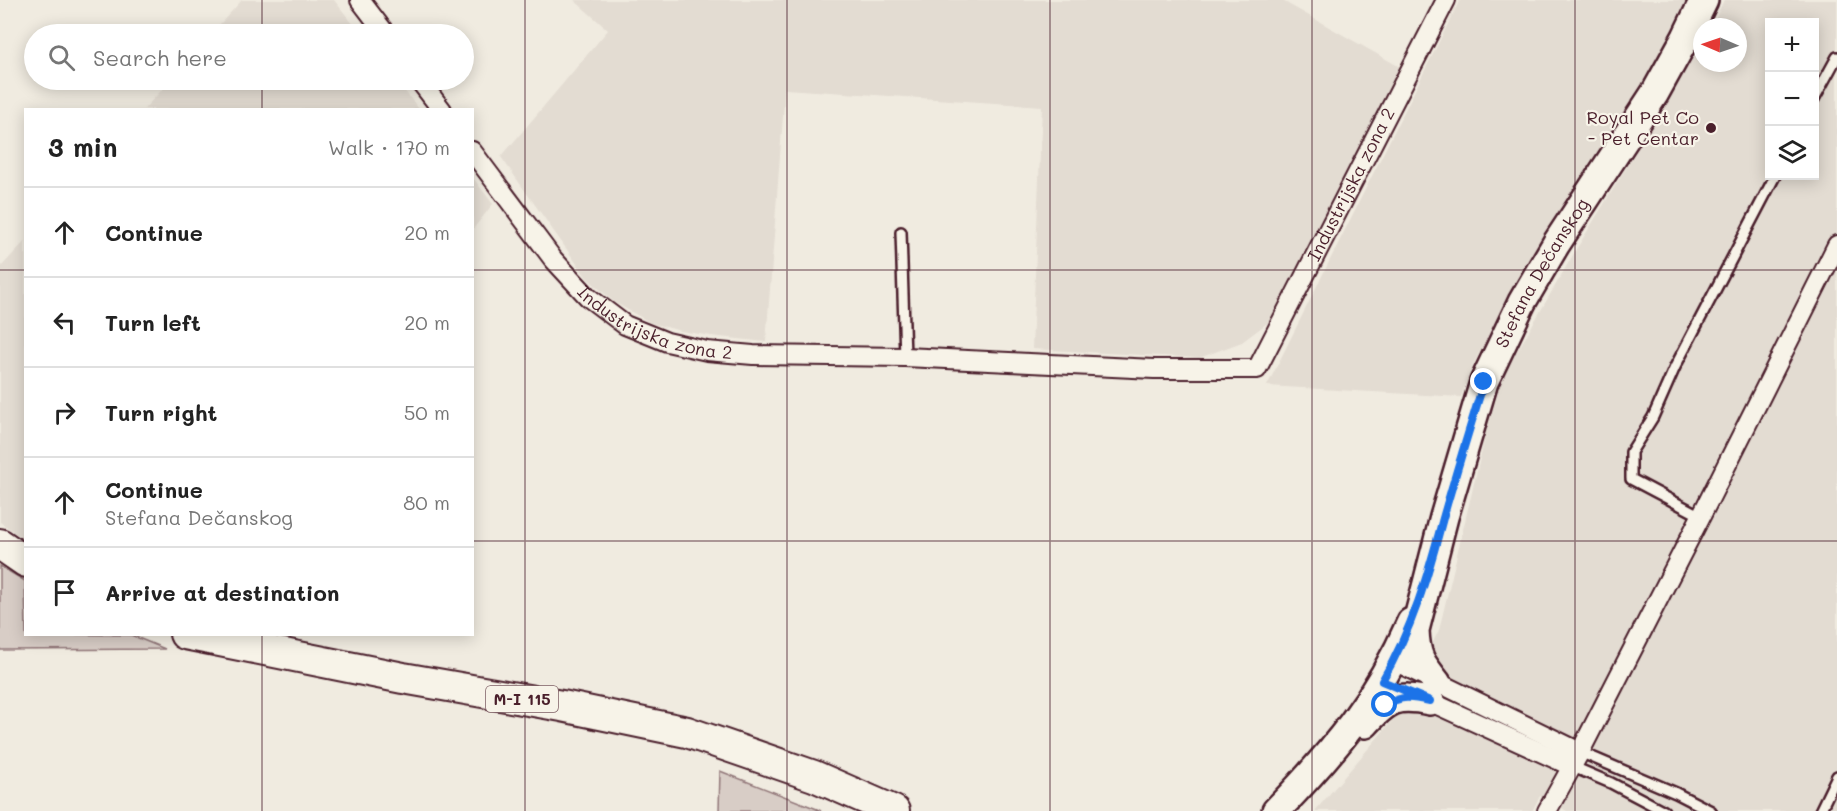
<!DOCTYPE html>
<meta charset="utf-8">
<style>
body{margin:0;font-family:Mali,sans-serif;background:#f6f6f6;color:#222}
.controls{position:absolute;right:18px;top:18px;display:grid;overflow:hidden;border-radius:0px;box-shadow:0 3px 15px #0003}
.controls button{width:54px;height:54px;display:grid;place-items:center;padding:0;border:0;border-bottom:2px solid #e0e0e0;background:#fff;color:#222;font:30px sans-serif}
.compass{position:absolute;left:1693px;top:18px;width:54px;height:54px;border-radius:50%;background:#fff;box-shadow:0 3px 15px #0003;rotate:272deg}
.stop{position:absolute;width:18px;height:18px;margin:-14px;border:4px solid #1a73e8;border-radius:50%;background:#fff}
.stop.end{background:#1a73e8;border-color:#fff;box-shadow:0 2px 6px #0008}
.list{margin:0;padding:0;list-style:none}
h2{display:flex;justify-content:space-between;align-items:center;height:78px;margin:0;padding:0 24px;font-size:26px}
h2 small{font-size:20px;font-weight:400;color:#767676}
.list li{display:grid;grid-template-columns:39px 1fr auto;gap:18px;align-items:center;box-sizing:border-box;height:90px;padding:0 24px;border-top:2px solid #e0e0e0}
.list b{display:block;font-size:22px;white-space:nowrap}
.list p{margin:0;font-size:20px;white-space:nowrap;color:#767676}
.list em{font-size:20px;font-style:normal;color:#767676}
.icon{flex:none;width:33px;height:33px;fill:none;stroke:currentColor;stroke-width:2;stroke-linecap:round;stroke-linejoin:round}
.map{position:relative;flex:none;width:1837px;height:811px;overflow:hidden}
.search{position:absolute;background:#fff;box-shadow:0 3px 15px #0003;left:24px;top:24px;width:450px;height:66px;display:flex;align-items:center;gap:15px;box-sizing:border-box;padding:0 21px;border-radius:33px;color:#767676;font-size:22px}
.panel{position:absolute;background:#fff;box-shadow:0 3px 15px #0003;left:24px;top:108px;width:450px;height:528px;border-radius:0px}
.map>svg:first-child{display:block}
</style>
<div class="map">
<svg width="1837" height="811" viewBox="0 0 1837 811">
<rect width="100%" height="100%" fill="#f0ebe0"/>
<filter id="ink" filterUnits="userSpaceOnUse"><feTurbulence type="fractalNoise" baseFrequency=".0167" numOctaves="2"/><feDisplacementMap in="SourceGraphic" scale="12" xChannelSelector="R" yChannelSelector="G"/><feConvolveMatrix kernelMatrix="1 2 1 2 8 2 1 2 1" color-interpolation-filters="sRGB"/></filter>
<g filter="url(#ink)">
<!-- built -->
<g fill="#e3dcd2" fill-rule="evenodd">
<path d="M 242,0 L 334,0 L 361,34 L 211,34 Z"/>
<path d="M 574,0 L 1281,0 L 1400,67 L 1278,315 L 1242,342 L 1199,358 L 1032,349 L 1042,106 L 785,89 L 766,342 L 711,336 L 681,331 L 651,323 L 614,302 L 587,278 L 501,157 L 608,30 Z"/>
<path d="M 1460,0 L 1689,0 L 1650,73 L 1513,287 L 1473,365 L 1461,397 L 1267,386 Z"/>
<path d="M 1724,0 L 1837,0 L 1837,811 L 1567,811 L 1540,796 L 1532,811 L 1315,811 L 1397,715 L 1439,630 L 1487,429 L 1504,374 L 1577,248 L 1702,44 L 1702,63 L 1738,63 L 1738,27 L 1711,27 ZM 1770,22 L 1814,22 L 1814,176 L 1770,176 Z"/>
<path d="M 171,80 L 396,80 L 419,109 L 144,109 Z"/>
<path d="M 473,178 L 493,204 L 473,229 Z"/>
<path d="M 25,241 L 25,540 L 0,522 L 0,268 Z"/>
</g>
<!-- green -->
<g fill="#d8cdc6" stroke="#917678" stroke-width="1.5">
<path d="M 0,566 L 25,581 L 26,634 L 131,635 L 165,649 L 0,650 Z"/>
<path d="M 720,771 L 817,809 L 821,811 L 719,811 Z"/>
</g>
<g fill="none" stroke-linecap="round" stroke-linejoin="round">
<defs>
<g id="lane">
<path d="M 1814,99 L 1837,57"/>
<path d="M 901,232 L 905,357"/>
<path d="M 1701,516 L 1631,479 L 1631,452 L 1653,417 L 1675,367 L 1775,176"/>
<path d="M 1580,752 L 1676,793 L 1711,811"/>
<path d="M 1571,766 L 1611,783 L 1664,811"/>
<path d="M 1820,811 L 1837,776"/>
</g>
<g id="street">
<path d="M 360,0 L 386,34"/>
<path d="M 419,80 L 442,110"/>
<path id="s1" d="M 472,151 L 553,259 L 588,297 L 625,325 L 667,342 L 707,351 L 753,355 L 905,357 L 1154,369 L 1257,369 L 1446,0"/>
<path d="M 1394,661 L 1580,752"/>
<path d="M 1420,697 L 1571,766"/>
<path d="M 1547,811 L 1580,752 L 1701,516 L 1837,245"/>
</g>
<g id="secondary">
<path id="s2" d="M 1437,683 C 1421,663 1416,657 1415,630 L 1444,517 L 1484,382 L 1522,302 L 1556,244 L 1655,93 L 1686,37 L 1704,0"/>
<path d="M 1365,724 C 1388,699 1396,694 1430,701"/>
<path d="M 1276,811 C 1335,750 1377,700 1411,622"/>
</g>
<g id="primary">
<path d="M 0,544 L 26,562"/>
<path d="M 185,634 L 403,678 L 562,706 L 687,732 L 814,776 L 894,811"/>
</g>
</defs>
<!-- lane casing -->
<use href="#lane" stroke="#4a1f2b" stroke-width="14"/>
<!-- street casing -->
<use href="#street" stroke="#4a1f2b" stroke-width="22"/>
<!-- secondary casing -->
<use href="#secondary" stroke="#4a1f2b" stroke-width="32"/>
<!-- primary casing -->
<use href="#primary" stroke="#4a1f2b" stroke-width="34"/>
<!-- lane -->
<use href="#lane" stroke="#f7f3e8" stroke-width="9"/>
<!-- street -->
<use href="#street" stroke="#f7f3e8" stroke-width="18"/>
<!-- secondary -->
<use href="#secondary" stroke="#f7f3e8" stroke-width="27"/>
<!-- primary -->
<use href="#primary" stroke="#f7f3e8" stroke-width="30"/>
</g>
</g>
<g fill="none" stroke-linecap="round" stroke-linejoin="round" filter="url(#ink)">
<!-- route -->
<path stroke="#1a73e8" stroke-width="8" d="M 1385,705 C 1403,695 1411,697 1430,701 L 1382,681 C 1412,630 1428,575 1443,518 C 1456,473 1470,427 1484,382"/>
</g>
<!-- grid -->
<path fill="none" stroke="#4a1f2b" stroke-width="1.5" stroke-opacity="0.55" d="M 262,0 L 262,34M 525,0 L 525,811M 787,0 L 787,811M 1050,0 L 1050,811M 1312,0 L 1312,811M 1575,0 L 1575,811M 262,80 L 262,110M 0,270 L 26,270M 472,270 L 1837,270M 0,541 L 26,541M 472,541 L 1837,541M 262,634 L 262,811"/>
<!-- markers -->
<circle fill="#4a1f2b" stroke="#f7f3e8" stroke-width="2" cx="1711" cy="128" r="6"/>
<g text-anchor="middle" stroke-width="4.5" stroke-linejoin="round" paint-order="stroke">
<!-- shield labels -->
<rect fill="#f7f3e8" stroke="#7e5f64" stroke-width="1.5" x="486" y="686" width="72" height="26" rx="4.5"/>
<g font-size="16" font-weight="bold" fill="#4a1f2b">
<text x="522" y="705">M-I 115</text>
</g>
<!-- poi labels -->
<g font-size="18" fill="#4a1f2b" stroke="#f7f3e8" text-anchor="end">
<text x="1699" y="124">Royal Pet Co<tspan x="1699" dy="21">- Pet Centar</tspan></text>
</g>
<!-- street labels -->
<g font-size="18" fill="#4a1f2b" stroke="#f7f3e8">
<text dy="6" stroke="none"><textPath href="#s1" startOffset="1077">Industrijska zona 2</textPath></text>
<text dy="6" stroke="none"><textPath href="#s2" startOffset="440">Stefana Dečanskog</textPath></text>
<text dy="6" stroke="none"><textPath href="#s1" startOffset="260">Industrijska zona 2</textPath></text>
</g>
</g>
</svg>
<div class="controls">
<button>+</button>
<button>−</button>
<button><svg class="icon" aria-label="layers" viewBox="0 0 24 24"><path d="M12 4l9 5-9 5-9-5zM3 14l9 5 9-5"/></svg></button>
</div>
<svg class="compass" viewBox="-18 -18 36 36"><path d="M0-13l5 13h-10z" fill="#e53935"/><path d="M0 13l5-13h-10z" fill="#767676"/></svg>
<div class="stop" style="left:1385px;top:705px"></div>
<div class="stop end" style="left:1484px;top:382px"></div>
<div class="search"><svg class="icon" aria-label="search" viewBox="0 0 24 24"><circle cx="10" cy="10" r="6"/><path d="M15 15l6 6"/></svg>Search here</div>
<section class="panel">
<h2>3 min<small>Walk · 170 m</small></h2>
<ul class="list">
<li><svg class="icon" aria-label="ahead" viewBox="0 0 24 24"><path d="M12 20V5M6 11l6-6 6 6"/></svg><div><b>Continue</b></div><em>20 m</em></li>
<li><svg class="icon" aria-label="left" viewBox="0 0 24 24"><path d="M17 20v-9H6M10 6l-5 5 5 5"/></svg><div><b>Turn left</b></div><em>20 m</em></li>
<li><svg class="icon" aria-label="right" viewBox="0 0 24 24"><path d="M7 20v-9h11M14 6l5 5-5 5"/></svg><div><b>Turn right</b></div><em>50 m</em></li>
<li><svg class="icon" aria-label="ahead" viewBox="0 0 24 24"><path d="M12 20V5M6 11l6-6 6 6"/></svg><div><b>Continue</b><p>Stefana Dečanskog</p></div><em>80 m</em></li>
<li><svg class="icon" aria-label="arrive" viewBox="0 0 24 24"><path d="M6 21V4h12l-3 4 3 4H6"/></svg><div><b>Arrive at destination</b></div></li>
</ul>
</section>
</div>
